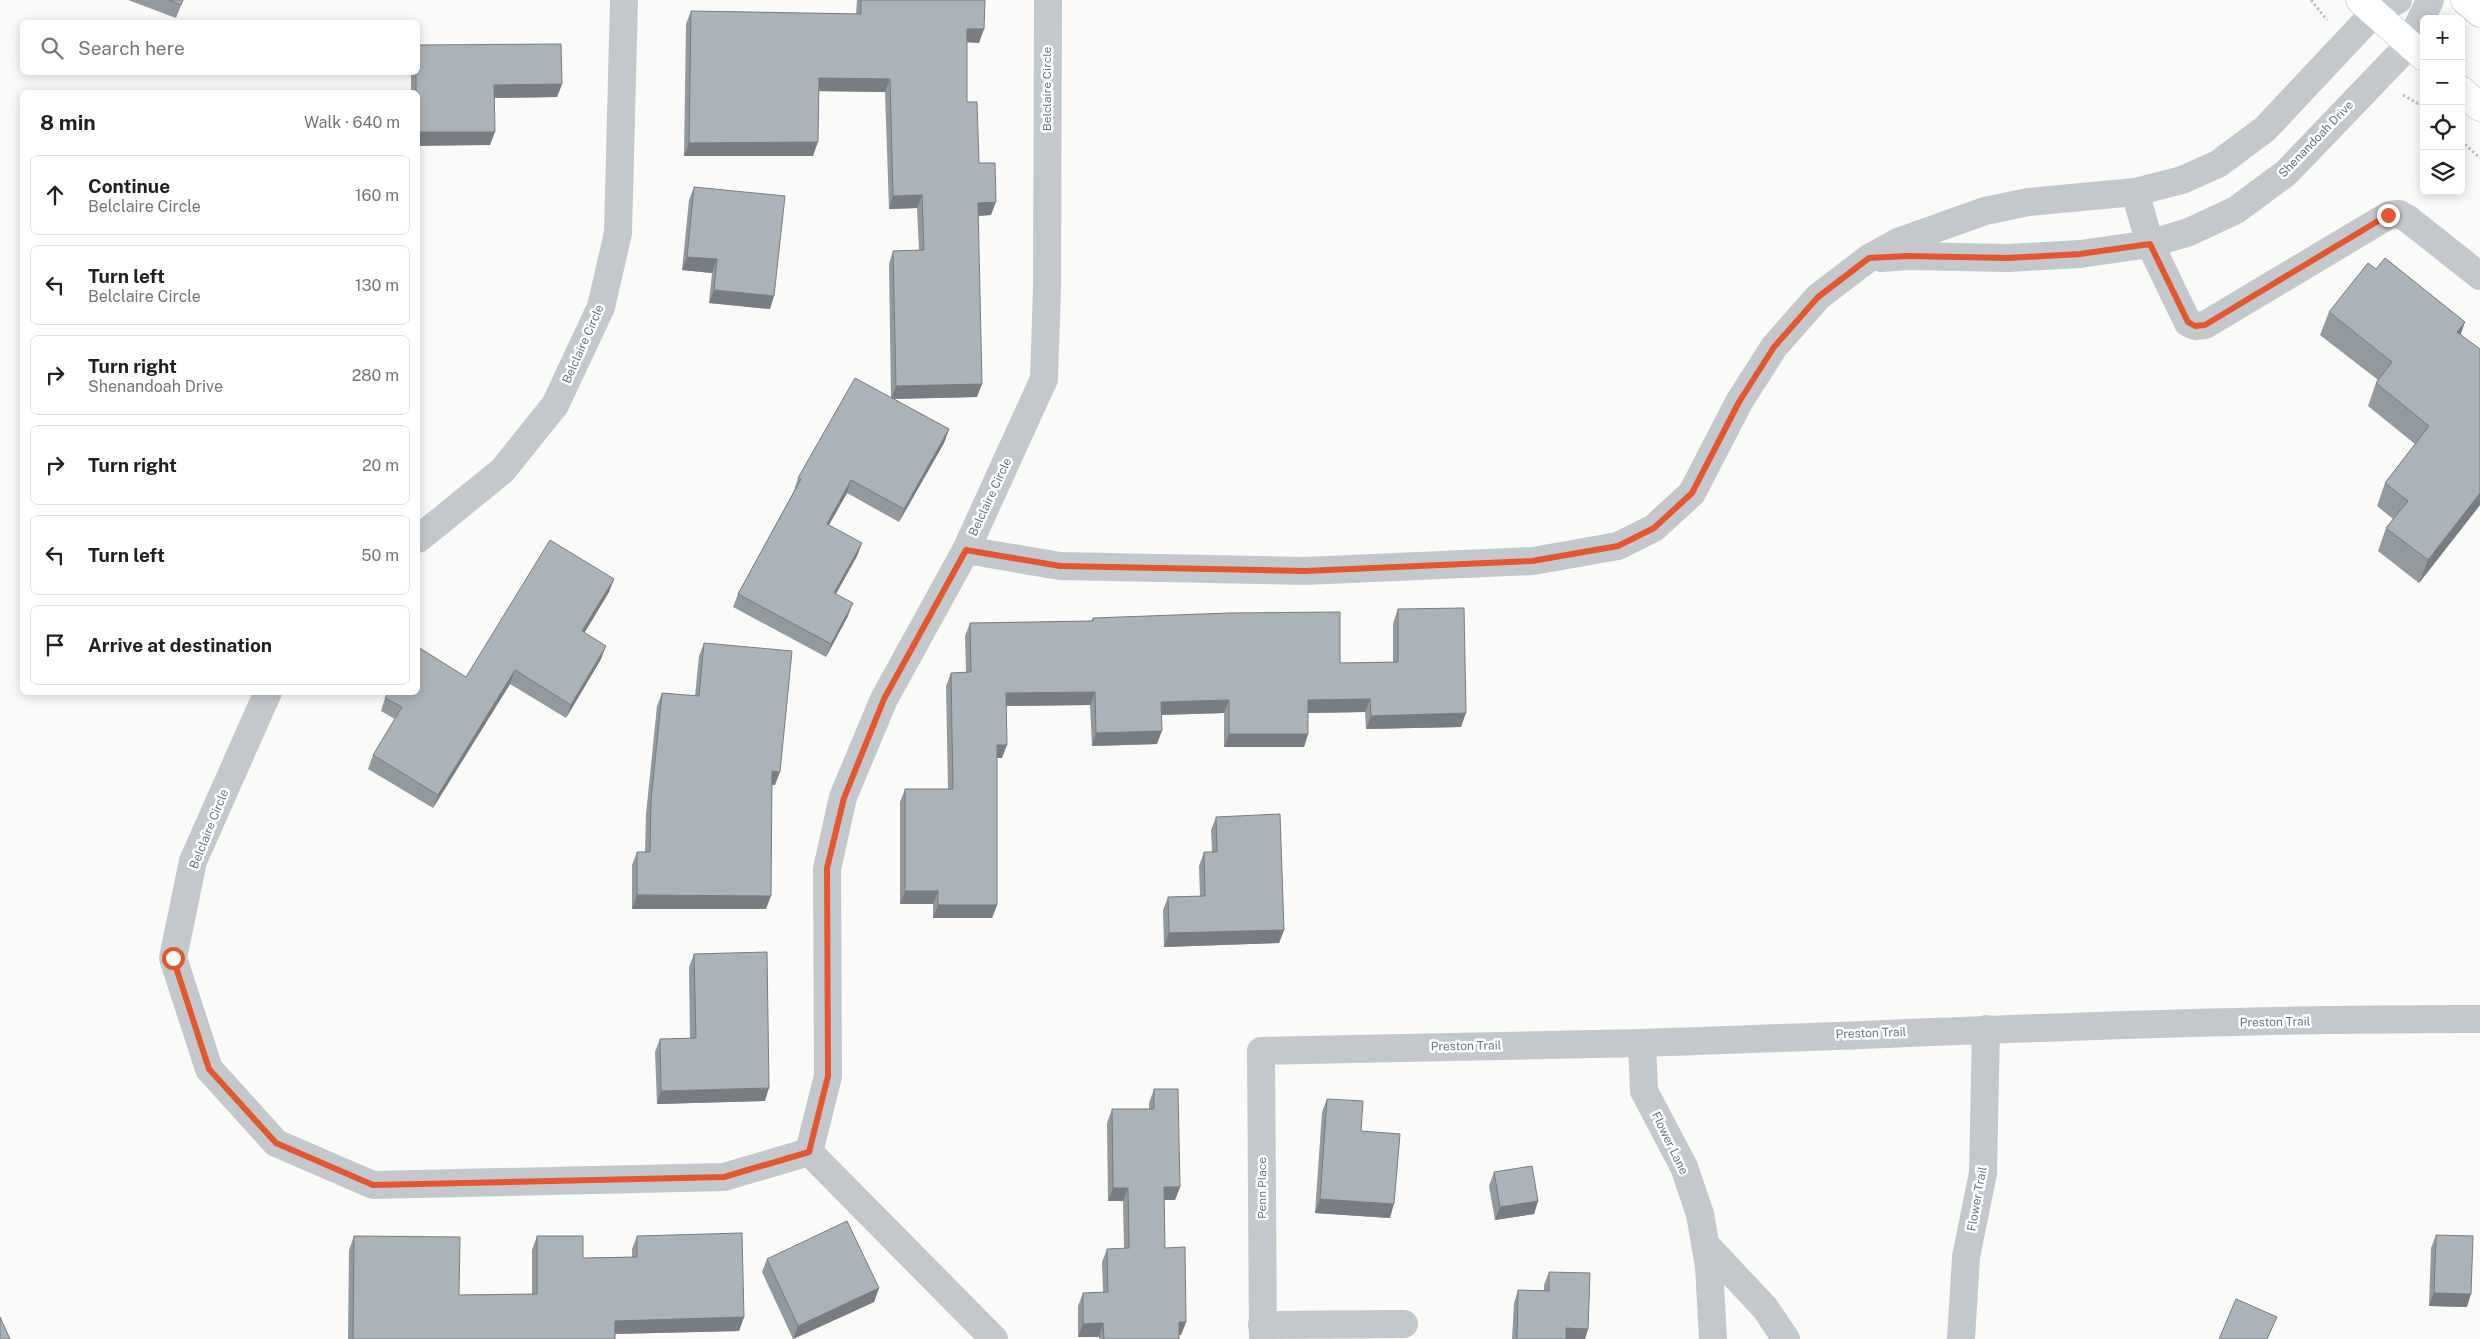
<!DOCTYPE html>
<meta charset="utf-8">
<style>
body{margin:0;font-family:"Public Sans",sans-serif;background:#f2f2f2;color:#202124}
.controls{position:absolute;right:15px;top:15px;display:grid;overflow:hidden;border-radius:8px;box-shadow:0 2px 12px #0003}
.controls button{width:45px;height:45px;display:grid;place-items:center;padding:0;border:0;border-bottom:1px solid #e0e0e0;background:#fff;color:#202124;font:25px sans-serif}
.stop{position:absolute;width:15px;height:15px;margin:-11px;border:4px solid #e4572e;border-radius:50%;background:#fff}
.stop.end{background:#e4572e;border-color:#fff;box-shadow:0 1px 5px #0008}
.list{margin:0;padding:0;list-style:none}
h2{display:flex;justify-content:space-between;align-items:center;height:65px;margin:0;padding:0 20px;font-size:21px}
h2 small{font-size:16px;font-weight:400;color:#757577}
.list li{display:grid;grid-template-columns:32px 1fr auto;gap:15px;align-items:center;box-sizing:border-box;height:80px;margin:0 10px 10px;padding:0 10px;border:1px solid #e0e0e0;border-radius:8px}
.list b{display:block;font-size:19px;white-space:nowrap}
.list p{margin:0;font-size:16px;white-space:nowrap;color:#757577}
.list em{font-size:16px;font-style:normal;color:#757577}
.icon{flex:none;width:28px;height:28px;fill:none;stroke:currentColor;stroke-width:2;stroke-linecap:round;stroke-linejoin:round}
.map{position:relative;flex:none;width:2480px;height:1339px;overflow:hidden}
.search{position:absolute;background:#fff;box-shadow:0 2px 12px #0003;left:20px;top:20px;width:400px;height:55px;display:flex;align-items:center;gap:12px;box-sizing:border-box;padding:0 18px;border-radius:8px;color:#757577;font-size:19px}
.panel{position:absolute;background:#fff;box-shadow:0 2px 12px #0003;left:20px;top:90px;width:400px;height:605px;border-radius:8px}
.map>svg:first-child{display:block}
</style>
<div class="map">
<svg width="2480" height="1339" viewBox="0 0 2480 1339">
<rect width="100%" height="100%" fill="#fafaf8"/>
<g fill="none" stroke-linecap="round" stroke-linejoin="round">
<defs>
<g id="major">
<path d="M 2360,0 L 2424,57"/>
<path d="M 2465,0 L 2480,13"/>
<path d="M 2461,90 L 2480,107"/>
</g>
</defs>
<!-- major casing -->
<use href="#major" stroke="#b5babe" stroke-width="29"/>
<!-- path -->
<g stroke="#bbbfc2" stroke-width="3" stroke-dasharray="2.5 2.5" stroke-linecap="butt">
<path d="M 2311,0 L 2327,20"/>
<path d="M 2403,95 L 2424,107"/>
<path d="M 2461,141 L 2480,158"/>
</g>
<!-- minor -->
<g stroke="#c3c8cc" stroke-width="28">
<path d="M 2135,192 L 2150,244 L 2188,323 L 2195,326 L 2205,325 L 2389,215 L 2399,214 L 2408,219 L 2480,276"/>
<path d="M 1881,258 L 1908,256 L 2008,258 L 2080,254 L 2150,244 L 2189,232 L 2236,210 L 2286,173 L 2409,45 L 2430,0"/>
<path d="M 418,539 L 502,471 L 555,405 L 601,307 L 618,233 L 624,0"/>
<path d="M 966,550 L 1060,566 L 1305,571 L 1533,561 L 1618,546 L 1654,528 L 1692,493 L 1739,402 L 1774,347 L 1818,297 L 1869,258 L 1898,242 L 1985,211 L 2028,202 L 2135,192 L 2182,180 L 2218,164 L 2265,129 L 2374,13 L 2398,0"/>
<path d="M 268,692 L 193,861 L 173,958 L 209,1069 L 276,1143 L 373,1185 L 724,1177 L 809,1152 L 828,1076 L 827,869 L 843,797 L 884,699 L 966,550 L 1044,379 L 1047,288 L 1048,0"/>
<path d="M 1642,1043 L 1644,1091 L 1684,1167 L 1700,1214 L 1709,1266 L 1713,1339"/>
<path d="M 809,1152 L 994,1339"/>
<path d="M 1705,1244 L 1765,1308 L 1786,1339"/>
<path d="M 1262,1325 L 1404,1324"/>
<path d="M 1263,1339 L 1261,1051 C 1388,1048 1514,1046 1641,1043 C 1921,1034 2200,1018 2480,1019"/>
<path d="M 1961,1339 L 1966,1257 L 1983,1173 L 1986,1029"/>
</g>
<!-- major -->
<use href="#major" stroke="#fff" stroke-width="28"/>
</g>
<!-- wall -->
<g fill="#929a9f">
<path d="M 128,0 L 183,0 L 176,18 Z"/>
<path d="M 857,0 L 985,0 L 979,43 L 967,42 L 967,102 L 979,163 L 991,215 L 978,216 L 977,397 L 893,399 L 949,429 L 944,443 L 899,522 L 847,493 L 829,525 L 862,543 L 857,556 L 836,594 L 848,616 L 826,657 L 733,607 L 738,594 L 794,491 L 798,478 L 891,398 L 889,264 L 893,251 L 919,250 L 917,208 L 889,209 L 885,92 L 819,91 L 813,156 L 684,156 L 686,24 L 691,11 L 856,14 Z"/>
<path d="M 411,72 L 418,72 L 562,84 L 557,97 L 495,98 L 490,145 L 418,92 L 411,92 Z"/>
<path d="M 694,187 L 770,309 L 709,303 L 712,273 L 682,270 L 689,200 Z"/>
<path d="M 2329,312 L 2460,334 L 2480,505 L 2419,583 L 2378,551 L 2386,528 L 2393,519 L 2377,506 L 2385,483 L 2415,444 L 2368,406 L 2376,383 L 2378,380 L 2320,335 Z"/>
<path d="M 614,579 L 609,592 L 584,633 L 601,659 L 566,718 L 510,684 L 433,808 L 368,769 L 373,755 L 395,719 L 381,711 L 385,698 L 466,677 Z"/>
<path d="M 1398,609 L 1461,727 L 1366,729 L 1365,712 L 1308,713 L 1308,734 L 1304,747 L 1224,747 L 1224,713 L 1161,715 L 1157,744 L 1092,746 L 1090,705 L 1006,706 L 1002,758 L 997,758 L 997,905 L 992,918 L 933,918 L 933,904 L 900,904 L 900,802 L 905,789 L 948,789 L 946,686 L 951,673 L 966,672 L 965,636 L 970,623 L 1091,621 L 1093,618 L 1340,663 L 1393,662 L 1393,623 Z"/>
<path d="M 704,643 L 775,785 L 772,785 L 766,909 L 632,909 L 632,865 L 637,852 L 645,852 L 646,814 L 657,706 L 662,693 L 695,696 L 699,656 Z"/>
<path d="M 1216,817 L 1284,930 L 1279,943 L 1164,947 L 1163,910 L 1168,897 L 1200,896 L 1199,866 L 1204,852 L 1212,852 L 1211,830 Z"/>
<path d="M 694,954 L 765,1101 L 657,1104 L 655,1052 L 660,1039 L 690,1039 L 689,967 Z"/>
<path d="M 1154,1089 L 1180,1187 L 1175,1200 L 1164,1200 L 1165,1248 L 1186,1322 L 1181,1335 L 1179,1335 L 1179,1339 L 1099,1339 L 1099,1337 L 1078,1337 L 1078,1306 L 1083,1293 L 1103,1292 L 1102,1262 L 1107,1249 L 1124,1248 L 1123,1201 L 1108,1201 L 1107,1123 L 1112,1109 L 1149,1109 L 1149,1103 Z"/>
<path d="M 1327,1099 L 1361,1131 L 1390,1218 L 1315,1213 L 1322,1112 Z"/>
<path d="M 1494,1172 L 1538,1201 L 1534,1214 L 1495,1220 L 1489,1186 Z"/>
<path d="M 2436,1235 L 2467,1307 L 2429,1306 L 2431,1248 Z"/>
<path d="M 354,1236 L 459,1295 L 532,1294 L 532,1250 L 537,1236 L 583,1258 L 632,1257 L 632,1249 L 637,1236 L 744,1317 L 739,1331 L 615,1334 L 615,1339 L 348,1339 L 349,1250 Z"/>
<path d="M 767,1259 L 879,1288 L 874,1302 L 793,1339 L 762,1272 Z"/>
<path d="M 1549,1272 L 1588,1329 L 1585,1339 L 1512,1339 L 1514,1303 L 1518,1290 L 1544,1290 L 1544,1285 Z"/>
</g>
<!-- shaded-wall -->
<g fill="#777d82">
<path d="M 967,29 L 984,29 L 979,43 L 963,42 Z"/>
<path d="M 819,78 L 890,79 L 885,92 L 814,91 Z"/>
<path d="M 562,84 L 557,97 L 490,98 L 494,85 Z"/>
<path d="M 418,132 L 495,132 L 490,145 L 418,146 Z"/>
<path d="M 818,142 L 813,156 L 684,156 L 689,143 Z"/>
<path d="M 922,195 L 917,208 L 889,209 L 893,196 Z"/>
<path d="M 996,202 L 991,215 L 973,216 L 978,203 Z"/>
<path d="M 687,257 L 717,259 L 712,273 L 682,270 Z"/>
<path d="M 714,290 L 774,296 L 770,309 L 709,303 Z"/>
<path d="M 2465,322 L 2457,345 L 2457,332 Z"/>
<path d="M 982,384 L 977,397 L 891,399 L 896,386 Z"/>
<path d="M 949,429 L 944,443 L 899,522 L 904,509 Z"/>
<path d="M 851,480 L 847,493 L 822,537 L 827,524 Z"/>
<path d="M 2480,493 L 2480,505 L 2419,583 L 2428,560 Z"/>
<path d="M 862,543 L 857,556 L 829,606 L 834,593 Z"/>
<path d="M 614,579 L 609,592 L 577,645 L 582,631 Z"/>
<path d="M 853,603 L 848,616 L 826,657 L 831,644 Z"/>
<path d="M 606,646 L 601,659 L 566,718 L 571,705 Z"/>
<path d="M 515,670 L 510,684 L 433,808 L 438,795 Z"/>
<path d="M 1095,692 L 1090,705 L 1001,706 L 1006,693 Z"/>
<path d="M 1370,699 L 1365,712 L 1303,713 L 1308,700 Z"/>
<path d="M 1229,700 L 1224,713 L 1156,715 L 1161,702 Z"/>
<path d="M 1466,713 L 1461,727 L 1366,729 L 1371,716 Z"/>
<path d="M 1162,731 L 1157,744 L 1092,746 L 1096,733 Z"/>
<path d="M 1229,734 L 1308,734 L 1304,747 L 1224,747 Z"/>
<path d="M 997,745 L 1007,745 L 1002,758 L 993,758 Z"/>
<path d="M 772,771 L 780,772 L 775,785 L 767,784 Z"/>
<path d="M 905,891 L 938,891 L 933,904 L 900,904 Z"/>
<path d="M 637,895 L 771,896 L 766,909 L 632,909 Z"/>
<path d="M 938,905 L 997,905 L 992,918 L 933,918 Z"/>
<path d="M 1284,930 L 1279,943 L 1164,947 L 1169,933 Z"/>
<path d="M 769,1088 L 765,1101 L 657,1104 L 661,1091 Z"/>
<path d="M 1164,1187 L 1180,1187 L 1175,1200 L 1159,1200 Z"/>
<path d="M 1113,1188 L 1128,1188 L 1123,1201 L 1108,1201 Z"/>
<path d="M 1320,1199 L 1394,1204 L 1390,1218 L 1315,1213 Z"/>
<path d="M 1538,1201 L 1534,1214 L 1495,1220 L 1500,1207 Z"/>
<path d="M 879,1288 L 874,1302 L 793,1339 L 798,1326 Z"/>
<path d="M 2434,1293 L 2471,1294 L 2467,1307 L 2429,1306 Z"/>
<path d="M 744,1317 L 739,1331 L 610,1334 L 615,1321 Z"/>
<path d="M 1179,1322 L 1186,1322 L 1181,1335 L 1174,1335 Z"/>
<path d="M 1103,1323 L 1099,1337 L 1078,1337 L 1083,1324 Z"/>
<path d="M 1566,1328 L 1588,1329 L 1585,1339 L 1562,1339 Z"/>
</g>
<!-- building -->
<g fill="#aab3b9" stroke="#777d82">
<path d="M 169,0 L 183,0 L 181,5 Z"/>
<path d="M 861,0 L 985,0 L 984,29 L 967,29 L 967,102 L 977,102 L 979,163 L 995,163 L 996,202 L 978,203 L 982,384 L 896,386 L 893,251 L 924,250 L 922,195 L 893,196 L 890,79 L 819,78 L 818,142 L 689,143 L 691,11 L 861,14 Z"/>
<path d="M 561,44 L 562,84 L 494,85 L 495,132 L 418,132 L 418,92 L 416,92 L 416,72 L 418,72 L 418,45 Z"/>
<path d="M 694,187 L 785,196 L 774,296 L 714,290 L 717,259 L 687,257 Z"/>
<path d="M 2385,258 L 2465,322 L 2457,332 L 2480,349 L 2480,493 L 2428,560 L 2386,528 L 2408,501 L 2385,483 L 2429,426 L 2376,383 L 2392,362 L 2329,312 L 2368,263 L 2376,269 Z"/>
<path d="M 855,378 L 949,429 L 904,509 L 851,480 L 827,524 L 862,543 L 834,593 L 853,603 L 831,644 L 738,594 L 801,479 L 798,478 Z"/>
<path d="M 550,540 L 614,579 L 582,631 L 606,646 L 571,705 L 515,670 L 438,795 L 373,755 L 402,707 L 385,698 L 389,692 L 418,692 L 418,647 L 466,677 Z"/>
<path d="M 1464,608 L 1466,713 L 1371,716 L 1370,699 L 1308,700 L 1308,734 L 1229,734 L 1229,700 L 1161,702 L 1162,731 L 1096,733 L 1095,692 L 1006,693 L 1007,745 L 997,745 L 997,905 L 938,905 L 938,891 L 905,891 L 905,789 L 953,789 L 951,673 L 971,672 L 970,623 L 1093,621 L 1093,618 L 1229,613 L 1340,612 L 1340,663 L 1398,662 L 1398,609 Z"/>
<path d="M 704,643 L 792,651 L 780,772 L 772,771 L 771,896 L 637,895 L 637,852 L 650,852 L 651,800 L 662,693 L 699,696 Z"/>
<path d="M 1280,814 L 1284,930 L 1169,933 L 1168,897 L 1205,896 L 1204,852 L 1217,852 L 1216,817 Z"/>
<path d="M 767,952 L 769,1088 L 661,1091 L 660,1039 L 696,1038 L 694,954 Z"/>
<path d="M 1154,1089 L 1178,1089 L 1180,1187 L 1164,1187 L 1165,1248 L 1185,1247 L 1186,1322 L 1179,1322 L 1179,1339 L 1104,1339 L 1103,1323 L 1083,1324 L 1083,1293 L 1108,1292 L 1107,1249 L 1129,1248 L 1128,1188 L 1113,1188 L 1112,1109 L 1154,1109 Z"/>
<path d="M 1327,1099 L 1363,1101 L 1361,1131 L 1400,1134 L 1394,1204 L 1320,1199 Z"/>
<path d="M 1532,1166 L 1538,1201 L 1500,1207 L 1494,1172 Z"/>
<path d="M 847,1221 L 879,1288 L 798,1326 L 767,1259 Z"/>
<path d="M 742,1233 L 744,1317 L 615,1321 L 615,1339 L 353,1339 L 354,1236 L 460,1237 L 459,1295 L 537,1294 L 537,1236 L 583,1236 L 583,1258 L 637,1257 L 637,1236 Z"/>
<path d="M 2436,1235 L 2473,1236 L 2471,1294 L 2434,1293 Z"/>
<path d="M 1549,1272 L 1590,1273 L 1588,1329 L 1566,1328 L 1566,1339 L 1517,1339 L 1518,1290 L 1549,1291 Z"/>
<path d="M 2236,1299 L 2277,1317 L 2267,1339 L 2219,1339 Z"/>
<path d="M 0,1317 L 10,1339 L 0,1339 Z"/>
</g>
<g fill="none" stroke-linecap="round" stroke-linejoin="round">
<!-- route -->
<path stroke="#e4572e" stroke-width="6" d="M 173,958 L 209,1069 L 276,1143 L 373,1185 L 724,1177 L 809,1152 L 828,1076 L 827,868 L 844,798 L 884,699 L 966,550 L 1060,566 L 1305,571 L 1532,561 L 1618,546 L 1654,528 L 1692,493 L 1739,402 L 1774,347 L 1818,297 L 1869,258 L 1908,256 L 2008,258 L 2080,254 L 2150,244 L 2188,322 L 2195,326 L 2205,325 L 2388,215"/>
</g>
<g text-anchor="middle" stroke-width="5" stroke-linejoin="round" paint-order="stroke">
<!-- street labels -->
<g font-size="12" fill="#657683" stroke="#fff">
<text transform="translate(1047 89) rotate(-90)" y="4">Belclaire Circle</text>
<text transform="translate(2316 139) rotate(-46)" y="4">Shenandoah Drive</text>
<text transform="translate(583 344) rotate(-66)" y="4">Belclaire Circle</text>
<text transform="translate(990 497) rotate(-65)" y="4">Belclaire Circle</text>
<text transform="translate(209 829) rotate(-68)" y="4">Belclaire Circle</text>
<text transform="translate(2275 1022) rotate(-1)" y="4">Preston Trail</text>
<text transform="translate(1871 1033) rotate(-2)" y="4">Preston Trail</text>
<text transform="translate(1466 1046) rotate(-1)" y="4">Preston Trail</text>
<text transform="translate(1670 1143) rotate(64)" y="4">Flower Lane</text>
<text transform="translate(1262 1188) rotate(-90)" y="4">Penn Place</text>
<text transform="translate(1977 1199) rotate(-80)" y="4">Flower Trail</text>
</g>
</g>
</svg>
<div class="controls">
<button>+</button>
<button>−</button>
<button><svg class="icon" aria-label="locate" viewBox="0 0 24 24"><circle cx="12" cy="12" r="6"/><path d="M12 2v4M12 18v4M2 12h4M18 12h4"/></svg></button>
<button><svg class="icon" aria-label="layers" viewBox="0 0 24 24"><path d="M12 4l9 5-9 5-9-5zM3 14l9 5 9-5"/></svg></button>
</div>
<div class="stop" style="left:173px;top:958px"></div>
<div class="stop end" style="left:2388px;top:215px"></div>
<div class="search"><svg class="icon" aria-label="search" viewBox="0 0 24 24"><circle cx="10" cy="10" r="6"/><path d="M15 15l6 6"/></svg>Search here</div>
<section class="panel">
<h2>8 min<small>Walk · 640 m</small></h2>
<ul class="list">
<li><svg class="icon" aria-label="ahead" viewBox="0 0 24 24"><path d="M12 20V5M6 11l6-6 6 6"/></svg><div><b>Continue</b><p>Belclaire Circle</p></div><em>160 m</em></li>
<li><svg class="icon" aria-label="left" viewBox="0 0 24 24"><path d="M17 20v-9H6M10 6l-5 5 5 5"/></svg><div><b>Turn left</b><p>Belclaire Circle</p></div><em>130 m</em></li>
<li><svg class="icon" aria-label="right" viewBox="0 0 24 24"><path d="M7 20v-9h11M14 6l5 5-5 5"/></svg><div><b>Turn right</b><p>Shenandoah Drive</p></div><em>280 m</em></li>
<li><svg class="icon" aria-label="right" viewBox="0 0 24 24"><path d="M7 20v-9h11M14 6l5 5-5 5"/></svg><div><b>Turn right</b></div><em>20 m</em></li>
<li><svg class="icon" aria-label="left" viewBox="0 0 24 24"><path d="M17 20v-9H6M10 6l-5 5 5 5"/></svg><div><b>Turn left</b></div><em>50 m</em></li>
<li><svg class="icon" aria-label="arrive" viewBox="0 0 24 24"><path d="M6 21V4h12l-3 4 3 4H6"/></svg><div><b>Arrive at destination</b></div></li>
</ul>
</section>
</div>
